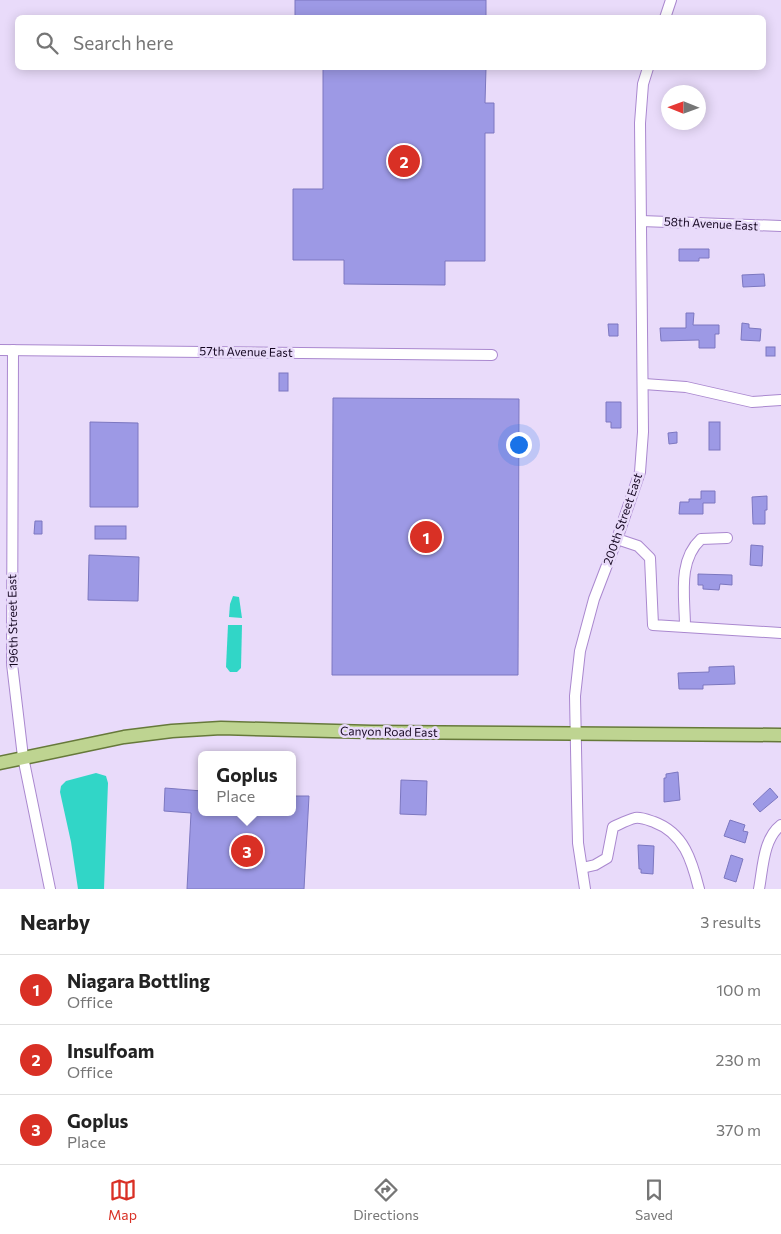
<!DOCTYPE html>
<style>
body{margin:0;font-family:Commissioner,sans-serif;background:#f2f2f2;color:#222}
.compass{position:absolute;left:661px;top:85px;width:45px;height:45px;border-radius:50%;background:#fff;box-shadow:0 2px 12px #0003;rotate:271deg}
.you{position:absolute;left:518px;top:444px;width:18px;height:18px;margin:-12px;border:4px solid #fff;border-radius:50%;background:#1a73e8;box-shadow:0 0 0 8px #1a73e833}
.badge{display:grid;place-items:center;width:32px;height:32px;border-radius:50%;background:#d93025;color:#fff;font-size:16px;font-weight:700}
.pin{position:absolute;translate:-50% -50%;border:2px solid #fff;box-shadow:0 1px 5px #0006}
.popup{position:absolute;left:198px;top:751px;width:98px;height:65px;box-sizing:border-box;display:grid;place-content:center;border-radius:8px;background:#fff;filter:drop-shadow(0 1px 4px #0005);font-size:16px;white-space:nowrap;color:#767676}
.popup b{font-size:19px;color:#222}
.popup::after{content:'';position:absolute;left:50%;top:100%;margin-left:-10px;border:10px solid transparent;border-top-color:#fff}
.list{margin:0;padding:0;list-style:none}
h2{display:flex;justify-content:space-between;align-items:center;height:65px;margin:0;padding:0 20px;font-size:21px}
h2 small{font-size:16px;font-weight:400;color:#767676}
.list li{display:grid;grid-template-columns:32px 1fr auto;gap:15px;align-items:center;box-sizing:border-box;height:70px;padding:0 20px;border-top:1px solid #e0e0e0}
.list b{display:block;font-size:19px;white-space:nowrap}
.list p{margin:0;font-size:16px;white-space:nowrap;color:#767676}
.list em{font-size:16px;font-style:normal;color:#767676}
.icon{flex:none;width:28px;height:28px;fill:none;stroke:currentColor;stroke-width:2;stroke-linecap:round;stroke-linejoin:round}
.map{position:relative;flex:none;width:781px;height:889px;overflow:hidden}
.search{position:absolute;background:#fff;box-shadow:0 2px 12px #0003;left:15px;right:15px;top:15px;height:55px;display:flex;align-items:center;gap:12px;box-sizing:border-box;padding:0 18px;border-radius:8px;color:#767676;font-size:19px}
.sheet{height:275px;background:#fff}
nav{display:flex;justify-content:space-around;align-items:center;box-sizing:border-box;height:70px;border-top:1px solid #e0e0e0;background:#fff;font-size:14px;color:#767676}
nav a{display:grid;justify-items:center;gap:2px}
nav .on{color:#d93025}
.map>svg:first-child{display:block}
</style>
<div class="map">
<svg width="781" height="889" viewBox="0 0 781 889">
<rect width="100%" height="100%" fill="#e9dbfa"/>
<!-- water -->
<g fill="#31d6c7">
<path d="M 233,596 L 239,597 L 242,618 L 229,617 L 230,604 Z"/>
<path d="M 228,625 L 242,625 L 241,668 L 237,672 L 230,672 L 226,667 Z"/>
<path d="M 96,773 L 106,776 L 108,783 L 104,889 L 78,889 L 71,842 L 60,792 L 61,786 L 66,781 Z"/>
</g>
<!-- building -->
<g fill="#9d99e5" stroke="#7c77c0">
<rect x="295" y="0" width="191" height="18"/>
<path d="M 323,68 L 486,68 L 485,103 L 494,103 L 494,133 L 485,133 L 485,261 L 445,261 L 445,285 L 344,284 L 344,260 L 293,260 L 293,189 L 323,189 Z"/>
<path d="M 679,249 L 709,249 L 709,258 L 699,258 L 699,261 L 679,261 Z"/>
<path d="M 764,274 L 765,286 L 743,287 L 742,275 Z"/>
<path d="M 686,313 L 694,313 L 693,325 L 719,325 L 719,334 L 715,334 L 715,348 L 699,348 L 699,340 L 661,341 L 660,328 L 686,328 Z"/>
<path d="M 742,323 L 749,324 L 749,328 L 761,329 L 760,341 L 741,340 Z"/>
<path d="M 608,324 L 618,324 L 618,336 L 609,336 Z"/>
<rect x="766" y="347" width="9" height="9"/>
<rect x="279" y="373" width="9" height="18"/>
<path d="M 333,398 L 519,399 L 518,675 L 332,675 Z"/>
<path d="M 606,402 L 621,402 L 621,428 L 611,428 L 611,422 L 606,422 Z"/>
<path d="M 90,422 L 138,423 L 138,507 L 90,507 Z"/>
<rect x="709" y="422" width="11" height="28"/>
<path d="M 677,432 L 677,443 L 669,444 L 668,433 Z"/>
<path d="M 701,491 L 715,491 L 715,503 L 703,503 L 703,514 L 679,514 L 680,502 L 689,502 L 689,499 L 701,499 Z"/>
<path d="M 767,496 L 767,510 L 765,510 L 765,524 L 753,524 L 752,497 Z"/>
<path d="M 35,521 L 42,521 L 42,534 L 34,534 Z"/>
<rect x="95" y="526" width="31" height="13"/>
<path d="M 751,545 L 763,546 L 762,566 L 750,565 Z"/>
<path d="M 89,555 L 139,557 L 138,601 L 88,600 Z"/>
<path d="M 698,574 L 732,575 L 732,585 L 720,584 L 719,590 L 703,589 L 703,585 L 698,585 Z"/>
<path d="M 734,666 L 735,684 L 703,685 L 703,689 L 679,689 L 678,673 L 709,672 L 709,667 Z"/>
<path d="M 678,772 L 680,800 L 664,802 L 664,778 L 666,778 L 666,774 Z"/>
<path d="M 401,780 L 427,781 L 426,815 L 400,814 Z"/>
<path d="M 165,788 L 202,791 L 202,812 L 292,812 L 292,796 L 309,796 L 304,889 L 187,889 L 191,813 L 164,811 Z"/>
<path d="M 770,788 L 778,797 L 760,812 L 753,804 Z"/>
<path d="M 730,820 L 745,825 L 743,831 L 748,832 L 745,843 L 724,836 Z"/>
<path d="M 638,845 L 654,846 L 653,874 L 641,873 L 641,869 L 639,869 Z"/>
<path d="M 731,855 L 743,859 L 736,882 L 724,878 Z"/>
</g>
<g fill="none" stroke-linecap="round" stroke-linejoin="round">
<defs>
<g id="minor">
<path d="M 665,18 L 671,0"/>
<path d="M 641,221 L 781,226"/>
<path d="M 0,350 L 492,355"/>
<path d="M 13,350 L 12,664 L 23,757 L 50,889"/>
<path d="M 644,384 L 686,387 L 752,402 L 781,400"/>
<path d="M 617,539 L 638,546 L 650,558 L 653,625 L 781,633"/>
<path d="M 685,627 C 685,598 677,561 701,539 L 727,538"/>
<path d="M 582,868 L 595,865 L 607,858 L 613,827 C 620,824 627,820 635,818 C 641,817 648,820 654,822 C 684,833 692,861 699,889"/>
<path d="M 585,889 L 578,843 L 577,800 L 575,696 L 580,651 L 594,599 L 617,539 L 640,472 L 643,432 L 640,123 L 643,84 L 648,68"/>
<path d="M 759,889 C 763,868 763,839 781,825"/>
</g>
<path id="major" d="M 0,763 L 124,737 L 172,731 L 221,728 L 372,732 L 781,735"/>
</defs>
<!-- minor casing -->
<use href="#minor" stroke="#aa88cf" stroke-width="12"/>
<!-- major casing -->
<use href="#major" stroke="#66793a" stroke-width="15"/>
<!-- minor -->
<use href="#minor" stroke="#fff" stroke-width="10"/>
<!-- major -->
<use href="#major" stroke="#bed491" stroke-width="12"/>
</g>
<g text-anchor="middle" stroke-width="5" stroke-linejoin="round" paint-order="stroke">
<!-- street labels -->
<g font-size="12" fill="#150721" stroke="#e9dbfa">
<text transform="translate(711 224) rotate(3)" y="4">58th Avenue East</text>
<text transform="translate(246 352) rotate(1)" y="4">57th Avenue East</text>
<text transform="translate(623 519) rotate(-71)" y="4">200th Street East</text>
<text transform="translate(13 621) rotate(-91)" y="4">196th Street East</text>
<text transform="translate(389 732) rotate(1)" y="4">Canyon Road East</text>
</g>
</g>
</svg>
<svg class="compass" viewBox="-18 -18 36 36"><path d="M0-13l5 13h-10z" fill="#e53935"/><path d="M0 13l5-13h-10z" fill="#767676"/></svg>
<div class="you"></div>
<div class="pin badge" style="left:426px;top:537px">1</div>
<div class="pin badge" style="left:404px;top:161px">2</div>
<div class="pin badge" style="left:247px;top:851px">3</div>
<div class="popup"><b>Goplus</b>Place</div>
<div class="search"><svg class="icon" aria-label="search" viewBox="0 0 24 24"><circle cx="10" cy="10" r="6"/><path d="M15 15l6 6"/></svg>Search here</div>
</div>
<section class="sheet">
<h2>Nearby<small>3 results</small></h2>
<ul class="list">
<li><span class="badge">1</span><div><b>Niagara Bottling</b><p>Office</p></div><em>100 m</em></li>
<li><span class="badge">2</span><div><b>Insulfoam</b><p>Office</p></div><em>230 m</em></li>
<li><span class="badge">3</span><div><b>Goplus</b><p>Place</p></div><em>370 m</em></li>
</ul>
</section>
<nav>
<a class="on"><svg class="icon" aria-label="map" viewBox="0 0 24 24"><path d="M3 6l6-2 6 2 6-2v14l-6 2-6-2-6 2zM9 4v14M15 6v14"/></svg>Map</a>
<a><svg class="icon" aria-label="directions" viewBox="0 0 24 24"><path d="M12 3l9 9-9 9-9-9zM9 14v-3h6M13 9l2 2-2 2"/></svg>Directions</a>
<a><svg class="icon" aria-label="saved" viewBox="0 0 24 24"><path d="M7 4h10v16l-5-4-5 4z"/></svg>Saved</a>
</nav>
